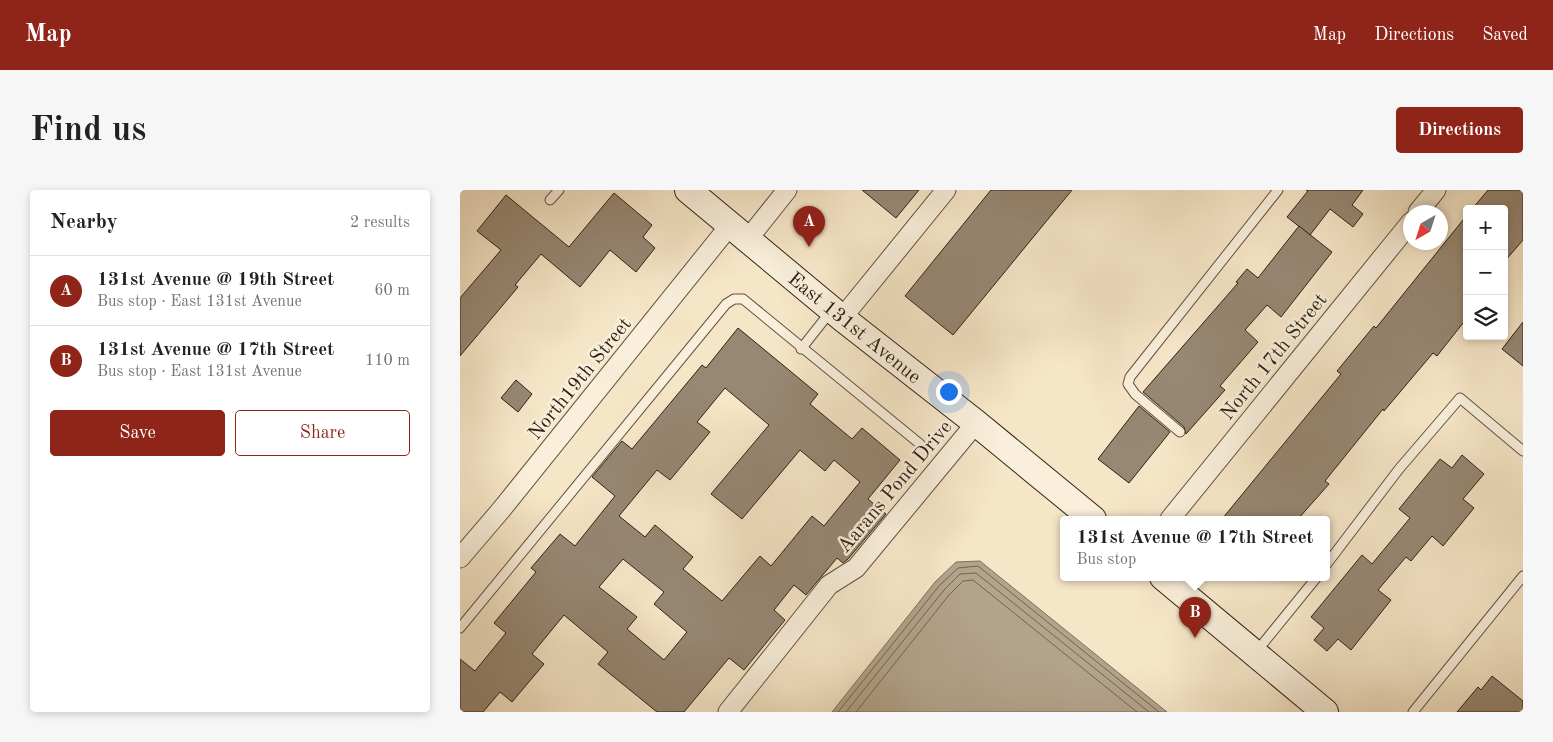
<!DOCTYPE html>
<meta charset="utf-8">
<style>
body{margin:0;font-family:"Old Standard TT",serif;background:#f6f6f6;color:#202124}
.controls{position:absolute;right:15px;top:15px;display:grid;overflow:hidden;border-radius:5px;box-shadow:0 2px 8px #0003}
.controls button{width:45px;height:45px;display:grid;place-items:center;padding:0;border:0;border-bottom:1px solid #e0e0e0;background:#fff;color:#202124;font:25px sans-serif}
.compass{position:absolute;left:943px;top:15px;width:45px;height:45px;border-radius:50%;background:#fff;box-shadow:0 2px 8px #0003;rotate:219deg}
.you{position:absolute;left:488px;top:201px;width:18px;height:18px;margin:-12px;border:4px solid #fff;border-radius:50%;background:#1a73e8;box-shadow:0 0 0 8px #1a73e833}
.badge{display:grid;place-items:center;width:32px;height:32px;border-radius:50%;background:#8f2418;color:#fff;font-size:16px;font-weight:700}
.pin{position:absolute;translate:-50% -41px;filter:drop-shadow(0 1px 2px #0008)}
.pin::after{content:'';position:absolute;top:26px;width:18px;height:15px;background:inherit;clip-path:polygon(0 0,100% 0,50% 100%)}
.popup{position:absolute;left:600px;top:326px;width:270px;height:65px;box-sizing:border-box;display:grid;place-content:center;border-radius:5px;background:#fff;filter:drop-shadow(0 1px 4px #0005);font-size:16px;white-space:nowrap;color:#757577}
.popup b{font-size:19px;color:#202124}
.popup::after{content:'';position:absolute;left:50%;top:100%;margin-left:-10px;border:10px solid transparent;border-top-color:#fff}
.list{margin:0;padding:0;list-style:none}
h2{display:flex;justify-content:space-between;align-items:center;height:65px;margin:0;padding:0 20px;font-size:21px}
h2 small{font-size:16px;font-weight:400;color:#757577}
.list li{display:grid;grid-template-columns:32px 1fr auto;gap:15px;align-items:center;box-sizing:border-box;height:70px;padding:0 20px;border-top:1px solid #e0e0e0}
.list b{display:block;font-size:19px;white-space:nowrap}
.list p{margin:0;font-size:16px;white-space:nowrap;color:#757577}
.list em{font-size:16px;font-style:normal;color:#757577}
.actions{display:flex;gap:10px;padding:15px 20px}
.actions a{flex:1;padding:11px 0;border:1px solid #8f2418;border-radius:5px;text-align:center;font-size:18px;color:#8f2418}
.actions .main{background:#8f2418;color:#fff}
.icon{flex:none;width:28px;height:28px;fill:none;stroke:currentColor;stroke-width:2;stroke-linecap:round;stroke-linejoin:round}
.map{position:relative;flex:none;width:1063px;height:522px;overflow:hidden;border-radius:5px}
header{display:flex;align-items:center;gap:30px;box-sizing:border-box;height:70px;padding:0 25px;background:#8f2418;color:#fff}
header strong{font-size:24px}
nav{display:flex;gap:28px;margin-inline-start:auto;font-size:18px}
.intro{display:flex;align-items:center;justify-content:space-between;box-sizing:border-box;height:120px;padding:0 30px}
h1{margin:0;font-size:35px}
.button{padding:12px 22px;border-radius:5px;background:#8f2418;color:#fff;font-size:18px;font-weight:700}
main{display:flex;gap:30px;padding:0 30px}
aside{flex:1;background:#fff;border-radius:5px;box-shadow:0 2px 8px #0003}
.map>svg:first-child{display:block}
</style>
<header>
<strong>Map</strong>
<nav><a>Map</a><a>Directions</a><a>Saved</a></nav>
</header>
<div class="intro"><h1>Find us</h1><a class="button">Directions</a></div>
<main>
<aside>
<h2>Nearby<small>2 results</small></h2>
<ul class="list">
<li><span class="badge">A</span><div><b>131st Avenue @ 19th Street</b><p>Bus stop · East 131st Avenue</p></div><em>60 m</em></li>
<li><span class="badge">B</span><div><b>131st Avenue @ 17th Street</b><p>Bus stop · East 131st Avenue</p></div><em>110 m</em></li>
</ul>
<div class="actions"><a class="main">Save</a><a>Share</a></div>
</aside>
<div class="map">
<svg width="1063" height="522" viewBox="0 0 1063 522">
<rect width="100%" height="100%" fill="#f6e6c8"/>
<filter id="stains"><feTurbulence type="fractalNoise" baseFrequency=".004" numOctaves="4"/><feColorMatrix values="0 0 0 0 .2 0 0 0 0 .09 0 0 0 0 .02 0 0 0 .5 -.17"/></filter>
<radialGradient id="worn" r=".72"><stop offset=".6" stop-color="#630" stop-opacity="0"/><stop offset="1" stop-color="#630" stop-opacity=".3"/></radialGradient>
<!-- water -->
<path fill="#b3a38b" stroke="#7f6f5c" d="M 520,371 L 707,522 L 372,522 L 475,392 L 496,372 Z"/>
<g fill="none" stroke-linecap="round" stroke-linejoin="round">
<!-- shore -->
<g stroke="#726250" stroke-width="1">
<path d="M 378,522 L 479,396 L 498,378 L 518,376 L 699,522"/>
<path d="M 386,522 L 484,400 L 500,384 L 516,383 L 689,522"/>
<path d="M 396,522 L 489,405 L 503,391 L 513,390 L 677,522"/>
</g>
</g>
<!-- building -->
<g fill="#978773" stroke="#302116" fill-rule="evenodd">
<path d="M 402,0 L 459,0 L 436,28 Z"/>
<path d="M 531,0 L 612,0 L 493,145 L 445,106 Z"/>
<path d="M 846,0 L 903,0 L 892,15 L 903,24 L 893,37 L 870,19 L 850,45 L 827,27 L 848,1 Z"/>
<path d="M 1028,0 L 1063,0 L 1063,50 L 1044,72 L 1044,19 L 1012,19 Z"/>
<path d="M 154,3 L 192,35 L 183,47 L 195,58 L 176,82 L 150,60 L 120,97 L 81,64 L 55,95 L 58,97 L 0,166 L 0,108 L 41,60 L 17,41 L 46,5 L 109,57 Z"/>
<path d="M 1007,25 L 1007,128 L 977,166 L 973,163 L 924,221 L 923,219 L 865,291 L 869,294 L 838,329 L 762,329 L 881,184 L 877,181 L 914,136 L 916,138 Z"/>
<path d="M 839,36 L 872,62 L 821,127 L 807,115 L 785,140 L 798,152 L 760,196 L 765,200 L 726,244 L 724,237 L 683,202 L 778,93 L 776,92 L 787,79 L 798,88 Z"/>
<path d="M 1063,132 L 1063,176 L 1042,159 Z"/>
<path d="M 278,138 L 358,204 L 350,214 L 392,249 L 402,238 L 440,270 L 408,309 L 426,324 L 388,369 L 383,373 L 377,368 L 346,405 L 334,395 L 314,420 L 325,430 L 284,480 L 269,468 L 224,522 L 197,522 L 138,474 L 148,462 L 104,425 L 72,464 L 84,474 L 52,512 L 40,502 L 23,522 L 0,522 L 0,469 L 15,481 L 46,443 L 34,433 L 76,382 L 71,378 L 100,344 L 115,356 L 155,306 L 132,287 L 162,251 L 172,259 L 242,175 L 246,178 ZM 265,198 L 309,235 L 251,304 L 282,329 L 340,260 L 365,281 L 374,270 L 400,292 L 364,336 L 352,326 L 311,376 L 300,366 L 262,411 L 223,379 L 233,367 L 195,335 L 185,347 L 159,326 L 197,280 L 210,290 L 250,242 L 237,232 ZM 163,369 L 204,402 L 194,414 L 227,442 L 204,470 L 167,439 L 177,427 L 139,397 Z"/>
<path d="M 56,190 L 72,204 L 58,222 L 41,208 Z"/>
<path d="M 679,216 L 710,242 L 669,293 L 638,269 Z"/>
<path d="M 1002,265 L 1024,284 L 1003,309 L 1014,318 L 983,356 L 972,346 L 951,371 L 946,367 L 918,400 L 931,410 L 891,460 L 878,449 L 867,461 L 854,450 L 864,438 L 851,427 L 902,365 L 912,374 L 950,328 L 939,319 L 980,269 L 992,278 Z"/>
<path d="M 1032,486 L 1063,511 L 1063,522 L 997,522 L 1018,497 L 1021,500 Z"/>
</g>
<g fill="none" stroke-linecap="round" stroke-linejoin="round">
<defs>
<g id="lane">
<path d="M 90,10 L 99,0"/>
<path d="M 341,159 L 371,121"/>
<path d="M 720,242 L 675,204 L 668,194 L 670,187 L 818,0"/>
<path d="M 866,375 L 939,279 L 1000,208 L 1063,261"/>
<path d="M 0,438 L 266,114 L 274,109 L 283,109 L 460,254"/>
<path d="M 796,462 L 857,387"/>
<path d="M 953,522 L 1063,386"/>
</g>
<g id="street">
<path d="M 958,22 L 976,0"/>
<path d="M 288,49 L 327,0"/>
<path d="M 382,128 L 486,0"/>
<path d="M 710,329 L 951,32"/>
<path d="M 0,368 L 41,320 L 271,34"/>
<path d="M 268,522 L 369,395 L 396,378 L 516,233"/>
</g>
<g id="secondary">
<path d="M 228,0 L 382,128 L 516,233 L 633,329"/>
<path d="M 703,387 L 865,522"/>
</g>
</defs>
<!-- lane casing -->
<use href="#lane" stroke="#625242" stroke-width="11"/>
<!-- street casing -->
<use href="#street" stroke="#625242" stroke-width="21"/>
<!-- secondary casing -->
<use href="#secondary" stroke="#302116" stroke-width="28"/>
<!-- lane -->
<use href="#lane" stroke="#f9efdb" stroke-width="9"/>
<!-- street -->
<use href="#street" stroke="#f9efdb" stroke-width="19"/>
<!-- secondary -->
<use href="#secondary" stroke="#f9efdb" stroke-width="26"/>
</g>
<g text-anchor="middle" stroke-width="5" stroke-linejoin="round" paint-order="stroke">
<!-- street labels -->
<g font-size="20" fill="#302116" stroke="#f9efdb">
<text transform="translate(395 137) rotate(39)" y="7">East 131st Avenue</text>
<text transform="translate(813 166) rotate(-51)" y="7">North 17th Street</text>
<text transform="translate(119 188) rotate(-51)" y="7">North19th Street</text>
<text transform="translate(434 296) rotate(-50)" y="7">Aarans Pond Drive</text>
</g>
</g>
<rect width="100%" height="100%" filter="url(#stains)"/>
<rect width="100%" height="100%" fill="url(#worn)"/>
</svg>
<div class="controls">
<button>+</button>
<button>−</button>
<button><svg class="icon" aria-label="layers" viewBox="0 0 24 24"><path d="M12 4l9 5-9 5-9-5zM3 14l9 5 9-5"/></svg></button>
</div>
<svg class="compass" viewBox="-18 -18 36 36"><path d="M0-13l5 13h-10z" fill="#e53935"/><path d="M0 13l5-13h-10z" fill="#757577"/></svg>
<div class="you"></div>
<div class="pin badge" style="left:349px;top:57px">A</div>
<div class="pin badge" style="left:735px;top:448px">B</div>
<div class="popup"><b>131st Avenue @ 17th Street</b>Bus stop</div>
</div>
</main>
